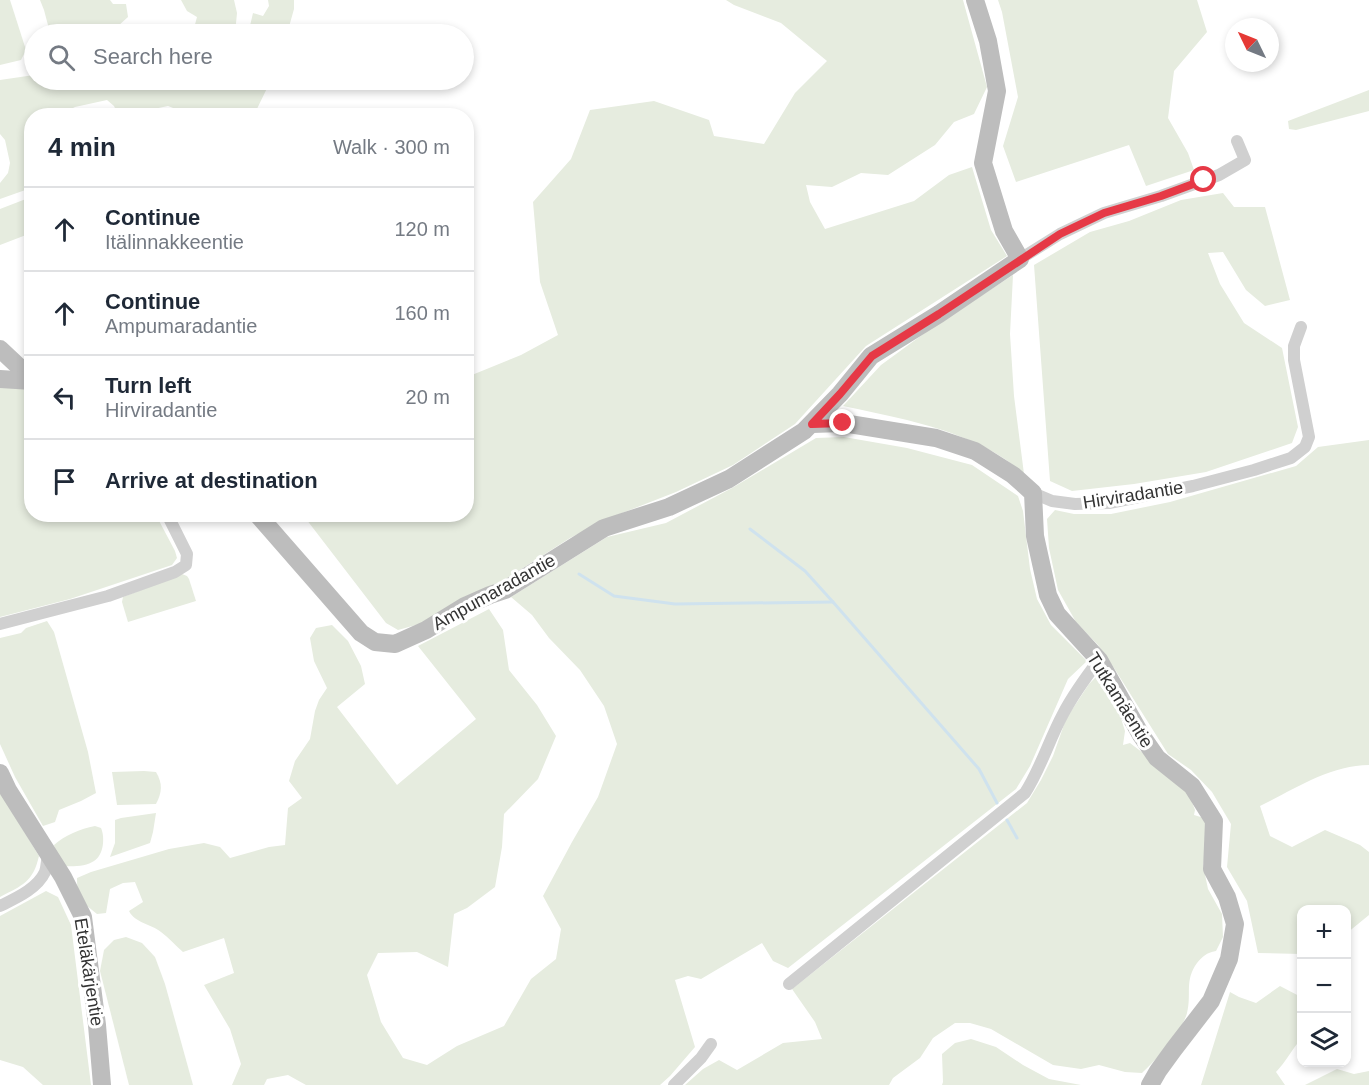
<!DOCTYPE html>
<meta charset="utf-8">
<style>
body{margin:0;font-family:Helvetica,sans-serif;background:#f2f2f3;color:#1f2937}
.controls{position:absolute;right:18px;bottom:18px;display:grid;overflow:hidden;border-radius:12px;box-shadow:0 3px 9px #0003}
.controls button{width:54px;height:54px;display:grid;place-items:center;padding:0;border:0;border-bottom:2px solid #e0e1e3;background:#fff;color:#1f2937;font:30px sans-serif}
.compass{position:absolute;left:1225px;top:18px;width:54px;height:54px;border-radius:50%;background:#fff;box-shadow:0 3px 9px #0003;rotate:313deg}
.stop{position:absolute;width:18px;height:18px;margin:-14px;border:4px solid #e63946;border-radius:50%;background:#fff}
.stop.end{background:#e63946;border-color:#fff;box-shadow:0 2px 6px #0008}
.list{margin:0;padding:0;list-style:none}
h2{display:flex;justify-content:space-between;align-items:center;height:78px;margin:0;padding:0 24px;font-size:26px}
h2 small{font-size:20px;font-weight:400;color:#747a83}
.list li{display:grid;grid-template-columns:39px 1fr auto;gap:18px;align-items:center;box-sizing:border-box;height:84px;padding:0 24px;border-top:2px solid #e0e1e3}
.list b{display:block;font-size:22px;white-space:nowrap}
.list p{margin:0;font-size:20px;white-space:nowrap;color:#747a83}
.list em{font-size:20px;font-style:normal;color:#747a83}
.icon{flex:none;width:33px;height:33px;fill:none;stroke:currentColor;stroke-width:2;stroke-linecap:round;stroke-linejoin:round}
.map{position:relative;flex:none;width:1369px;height:1085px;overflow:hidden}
.search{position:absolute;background:#fff;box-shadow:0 3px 9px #0003;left:24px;top:24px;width:450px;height:66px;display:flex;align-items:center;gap:15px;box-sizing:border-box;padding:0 21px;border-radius:33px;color:#747a83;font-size:22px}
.panel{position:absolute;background:#fff;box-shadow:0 3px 9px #0003;left:24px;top:108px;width:450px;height:414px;border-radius:24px}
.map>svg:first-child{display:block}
</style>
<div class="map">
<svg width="1369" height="1085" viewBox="0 0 1369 1085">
<rect width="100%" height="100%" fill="#fff"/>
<!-- green -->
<g fill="#e6ecdf">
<path d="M 0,0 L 10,0 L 26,50 L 21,60 L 0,65 Z"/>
<path d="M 40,0 L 110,0 L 113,4 L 126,4 L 128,17 L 118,26 L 116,34 L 45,34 L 49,29 L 44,10 Z"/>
<path d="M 181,0 L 234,0 L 237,13 L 235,34 L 189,34 L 193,32 L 197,17 L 187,11 Z"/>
<path d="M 268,0 L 294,0 L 294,9 L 287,34 L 250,34 L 249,30 L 253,13 L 263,16 L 269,6 Z"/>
<path d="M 726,0 L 963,0 L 987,87 L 974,114 L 954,122 L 935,145 L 888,175 L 861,173 L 832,187 L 806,185 L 810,202 L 825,229 L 914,201 L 949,175 L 972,167 L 991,230 L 1007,256 L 866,346 L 795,424 L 733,465 L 676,492 L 612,517 L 570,538 L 501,582 L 464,597 L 423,623 L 398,630 L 386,623 L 303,515 L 466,514 L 467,377 L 521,355 L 558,335 L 540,282 L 533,202 L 571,159 L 590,110 L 654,101 L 709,120 L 714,136 L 764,144 L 795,93 L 827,61 L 781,23 L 734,5 Z"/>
<path d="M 998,0 L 1197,0 L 1207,32 L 1174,71 L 1168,118 L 1188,153 L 1194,170 L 1146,186 L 1129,145 L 1016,182 L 1003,146 L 1018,97 L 1002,12 Z"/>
<path d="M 34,75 L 34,80 L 249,80 L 250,81 L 252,80 L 271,80 L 254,115 L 183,115 L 181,111 L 168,106 L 125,115 L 118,115 L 114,106 L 107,100 L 75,107 L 59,115 L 32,116 L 31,188 L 0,199 L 0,183 L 8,173 L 10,163 L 5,140 L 0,134 L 0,80 Z"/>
<path d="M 1369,90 L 1369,111 L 1296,130 L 1289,129 L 1288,121 Z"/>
<path d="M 1223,193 L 1234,207 L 1265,207 L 1290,300 L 1265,306 L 1246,290 L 1223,252 L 1208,253 L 1220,284 L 1244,323 L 1282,348 L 1298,427 L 1292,443 L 1206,472 L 1134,484 L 1072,491 L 1050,481 L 1034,265 L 1090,232 L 1129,221 L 1181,200 Z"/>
<path d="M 31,197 L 31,240 L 26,235 L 0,245 L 0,209 Z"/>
<path d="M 1013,275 L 1010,334 L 1014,396 L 1024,474 C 991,444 949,431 907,420 C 885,415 864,410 843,406 L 881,365 L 933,327 Z"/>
<path d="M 0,385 L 31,389 L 32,514 L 156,515 L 175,551 L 177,558 L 172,565 L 70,599 L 0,617 Z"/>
<path d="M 844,437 L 907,448 L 972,465 L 1018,496 L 1023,511 L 1030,569 L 1037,599 L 1051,625 L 1087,661 L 1068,679 L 1030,766 L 1016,789 L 788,968 L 773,961 L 762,943 L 701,979 L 688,976 L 675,980 L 695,1047 L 670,1076 L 660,1085 L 306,1085 L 288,1075 L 267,1079 L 264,1085 L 232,1085 L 241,1064 L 230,1029 L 204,985 L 234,973 L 224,938 L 183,952 C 176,946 169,938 161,932 C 151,924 135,923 129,911 L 143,902 L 135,882 L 123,883 L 110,889 L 106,913 L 97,914 C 82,902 77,898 77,878 L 91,872 L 169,849 L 204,843 L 220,847 L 230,858 L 269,847 L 285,845 L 288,808 L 302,798 L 289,781 L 295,761 L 310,739 L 315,711 L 319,700 L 327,688 L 314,661 L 310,638 L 316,628 L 332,625 L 348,641 L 361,666 L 365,684 L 337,707 L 397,785 L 476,719 L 418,646 L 489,609 L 503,630 L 509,670 L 537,705 L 556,736 L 538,779 L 504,814 L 502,847 L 495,887 L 467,908 L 454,914 L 448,967 L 417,952 L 378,953 L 367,975 L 381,1022 L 403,1058 L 427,1065 L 457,1046 L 504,1026 L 531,979 L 556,959 L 561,929 L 543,896 L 572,842 L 598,797 L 617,744 L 604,706 L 580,670 L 549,638 L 532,615 L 511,597 L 607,537 L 666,523 L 732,488 L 816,438 Z"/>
<path d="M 1369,440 L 1369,765 C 1330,765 1293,790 1260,806 L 1270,836 L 1292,847 L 1325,830 L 1360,845 L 1369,852 L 1369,915 L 1347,933 L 1346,910 L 1302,910 L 1301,954 L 1258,953 L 1247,901 L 1227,867 L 1231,824 L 1212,792 L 1191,770 L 1168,754 L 1114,668 L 1098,645 L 1076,622 L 1058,590 L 1049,548 L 1047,519 L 1055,510 L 1074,514 L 1111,514 L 1170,502 L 1296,466 L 1318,447 Z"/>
<path d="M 182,574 L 187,576 L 189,579 L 196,601 L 128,622 L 122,602 L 123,597 Z"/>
<path d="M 47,621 L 54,632 L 88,752 L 96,793 L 81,801 L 59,810 L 55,822 L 43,826 L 15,777 L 0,744 L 0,638 L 21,633 L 26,628 Z"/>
<path d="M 1097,676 L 1102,678 L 1118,709 L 1125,731 L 1123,745 L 1130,743 L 1143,753 L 1189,794 L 1195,810 L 1194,815 L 1204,818 L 1209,831 L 1203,865 L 1208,889 L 1222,914 L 1223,937 L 1216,951 C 1206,953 1203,956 1197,963 C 1184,981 1192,994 1187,1013 C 1182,1032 1156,1060 1142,1073 L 1125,1072 L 1099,1065 L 1081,1069 L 1053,1065 L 991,1029 L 970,1023 L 955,1023 L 933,1038 L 920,1058 L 893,1078 L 889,1085 L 685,1085 L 703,1069 L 719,1060 L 737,1070 L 783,1043 L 822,1039 L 815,1022 L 792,989 L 1027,803 L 1041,780 L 1053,756 L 1066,719 L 1089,684 Z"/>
<path d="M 144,771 L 156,772 C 163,784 162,792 156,804 L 117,805 L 112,772 Z"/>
<path d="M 0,792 L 39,856 C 33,882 23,885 0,897 Z"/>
<path d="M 156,813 L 153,832 L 150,843 L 110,857 L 115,843 L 115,820 L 121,818 Z"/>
<path d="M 95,826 L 101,828 C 105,837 104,855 94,861 C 87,866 73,867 64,866 L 56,855 L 54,845 C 65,835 80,829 95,826 Z"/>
<path d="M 46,891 L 58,897 L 71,925 L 91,1085 L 43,1085 L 23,1067 L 0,1060 L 0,916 Z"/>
<path d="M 126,937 L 142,943 L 155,957 L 165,984 L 193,1085 L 129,1085 L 100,971 L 104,950 L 114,940 Z"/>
<path d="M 1280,986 L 1301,997 L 1301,1039 C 1292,1049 1286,1062 1276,1072 L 1285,1085 L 1201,1085 L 1230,992 L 1239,997 L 1256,1003 Z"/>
<path d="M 971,1039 L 996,1047 L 1023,1065 L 1049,1079 L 1081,1085 L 942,1085 L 943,1082 L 942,1054 L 955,1043 Z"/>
<path d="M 1337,1069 L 1354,1074 L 1369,1071 L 1369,1085 L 1305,1085 Z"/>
</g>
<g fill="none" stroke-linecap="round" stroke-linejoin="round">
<!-- stream -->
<g stroke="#cfe2ee" stroke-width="3">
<path d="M 750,529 L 805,571 L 833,602 L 979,769 L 997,803"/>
<path d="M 579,574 L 614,596 L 675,604 L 833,602"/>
<path d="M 1007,820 L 1017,838"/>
</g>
<!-- street -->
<g stroke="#d0d0d0" stroke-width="12">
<path d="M 1020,259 L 1060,234 L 1104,213 L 1161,196 L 1219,175 L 1245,160 L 1237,141"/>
<path d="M 1033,493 L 1052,501 L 1075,504 L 1109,503 L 1193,486 L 1254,470 L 1291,458 L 1305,447 L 1309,437 L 1294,360 L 1294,346 L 1301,327"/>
<path d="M 0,624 L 108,596 L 175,572 L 186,565 L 187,554 L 167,514"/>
<path d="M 0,906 C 16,898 37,889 45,872 C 47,866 47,859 48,853"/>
<path d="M 789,984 L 1025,793 C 1041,768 1049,740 1063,714 C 1073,695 1086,677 1099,660"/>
<path d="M 674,1085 L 701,1058 L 711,1044"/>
</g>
<!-- secondary -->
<g stroke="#bdbdbd" stroke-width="18">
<path d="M 0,349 L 32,379"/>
<path d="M 0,379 L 32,381"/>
<path d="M 812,424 L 843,423 L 936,438 L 975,451 L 1013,475 L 1033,493 L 1035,536 L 1048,595 L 1057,614 L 1099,660 L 1141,735 L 1157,758 L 1192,786 L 1214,821 L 1212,869 L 1227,897 L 1235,924 L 1229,959 L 1211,1001 L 1174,1049 L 1158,1071 L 1150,1085"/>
<path d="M 257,514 L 361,633 L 375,642 L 395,644 L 426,630 L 465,606 L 490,595 L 505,590 L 604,528 L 669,507 L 729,479 L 804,431 L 840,394 L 871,356 L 939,314 L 1020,259 L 1004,231 L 983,163 L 997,91 L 988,41 L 975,0"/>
<path d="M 0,773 L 8,790 L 63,877 L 83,917 L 97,1025 L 102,1085"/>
</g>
</g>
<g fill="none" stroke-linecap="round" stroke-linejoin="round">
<!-- route -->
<path stroke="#e63946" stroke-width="8" d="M 843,423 L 812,424 L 840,394 L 872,356 L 939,314 L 1060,234 L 1104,213 L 1161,196 L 1204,180"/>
</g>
<g text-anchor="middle" stroke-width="6" stroke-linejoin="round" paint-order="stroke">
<!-- street labels -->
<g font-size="18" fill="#333" stroke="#fff">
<text transform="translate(1133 495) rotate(-9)" y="6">Hirviradantie</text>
<text transform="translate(494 592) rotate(-29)" y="6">Ampumaradantie</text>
<text transform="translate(1120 700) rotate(58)" y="6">Tutkamäentie</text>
<text transform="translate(89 972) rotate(81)" y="6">Eteläkärjentie</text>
</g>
</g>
</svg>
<div class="controls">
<button>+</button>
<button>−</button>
<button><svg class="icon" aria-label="layers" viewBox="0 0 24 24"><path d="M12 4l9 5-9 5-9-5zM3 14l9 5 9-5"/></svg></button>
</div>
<svg class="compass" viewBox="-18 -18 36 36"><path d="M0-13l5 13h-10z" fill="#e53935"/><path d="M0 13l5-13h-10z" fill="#747a83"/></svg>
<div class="stop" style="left:1204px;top:180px"></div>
<div class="stop end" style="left:843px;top:423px"></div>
<div class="search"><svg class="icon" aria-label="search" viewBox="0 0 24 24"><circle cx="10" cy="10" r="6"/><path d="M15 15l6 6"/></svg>Search here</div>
<section class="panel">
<h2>4 min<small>Walk · 300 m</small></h2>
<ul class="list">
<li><svg class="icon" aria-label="ahead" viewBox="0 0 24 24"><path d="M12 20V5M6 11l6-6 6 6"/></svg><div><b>Continue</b><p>Itälinnakkeentie</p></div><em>120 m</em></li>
<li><svg class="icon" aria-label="ahead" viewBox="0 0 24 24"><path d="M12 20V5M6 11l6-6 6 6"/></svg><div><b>Continue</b><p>Ampumaradantie</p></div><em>160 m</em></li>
<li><svg class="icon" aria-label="left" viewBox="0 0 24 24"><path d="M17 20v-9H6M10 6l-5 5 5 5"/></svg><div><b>Turn left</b><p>Hirviradantie</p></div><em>20 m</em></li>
<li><svg class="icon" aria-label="arrive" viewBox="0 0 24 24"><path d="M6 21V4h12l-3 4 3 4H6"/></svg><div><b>Arrive at destination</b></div></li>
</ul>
</section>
</div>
